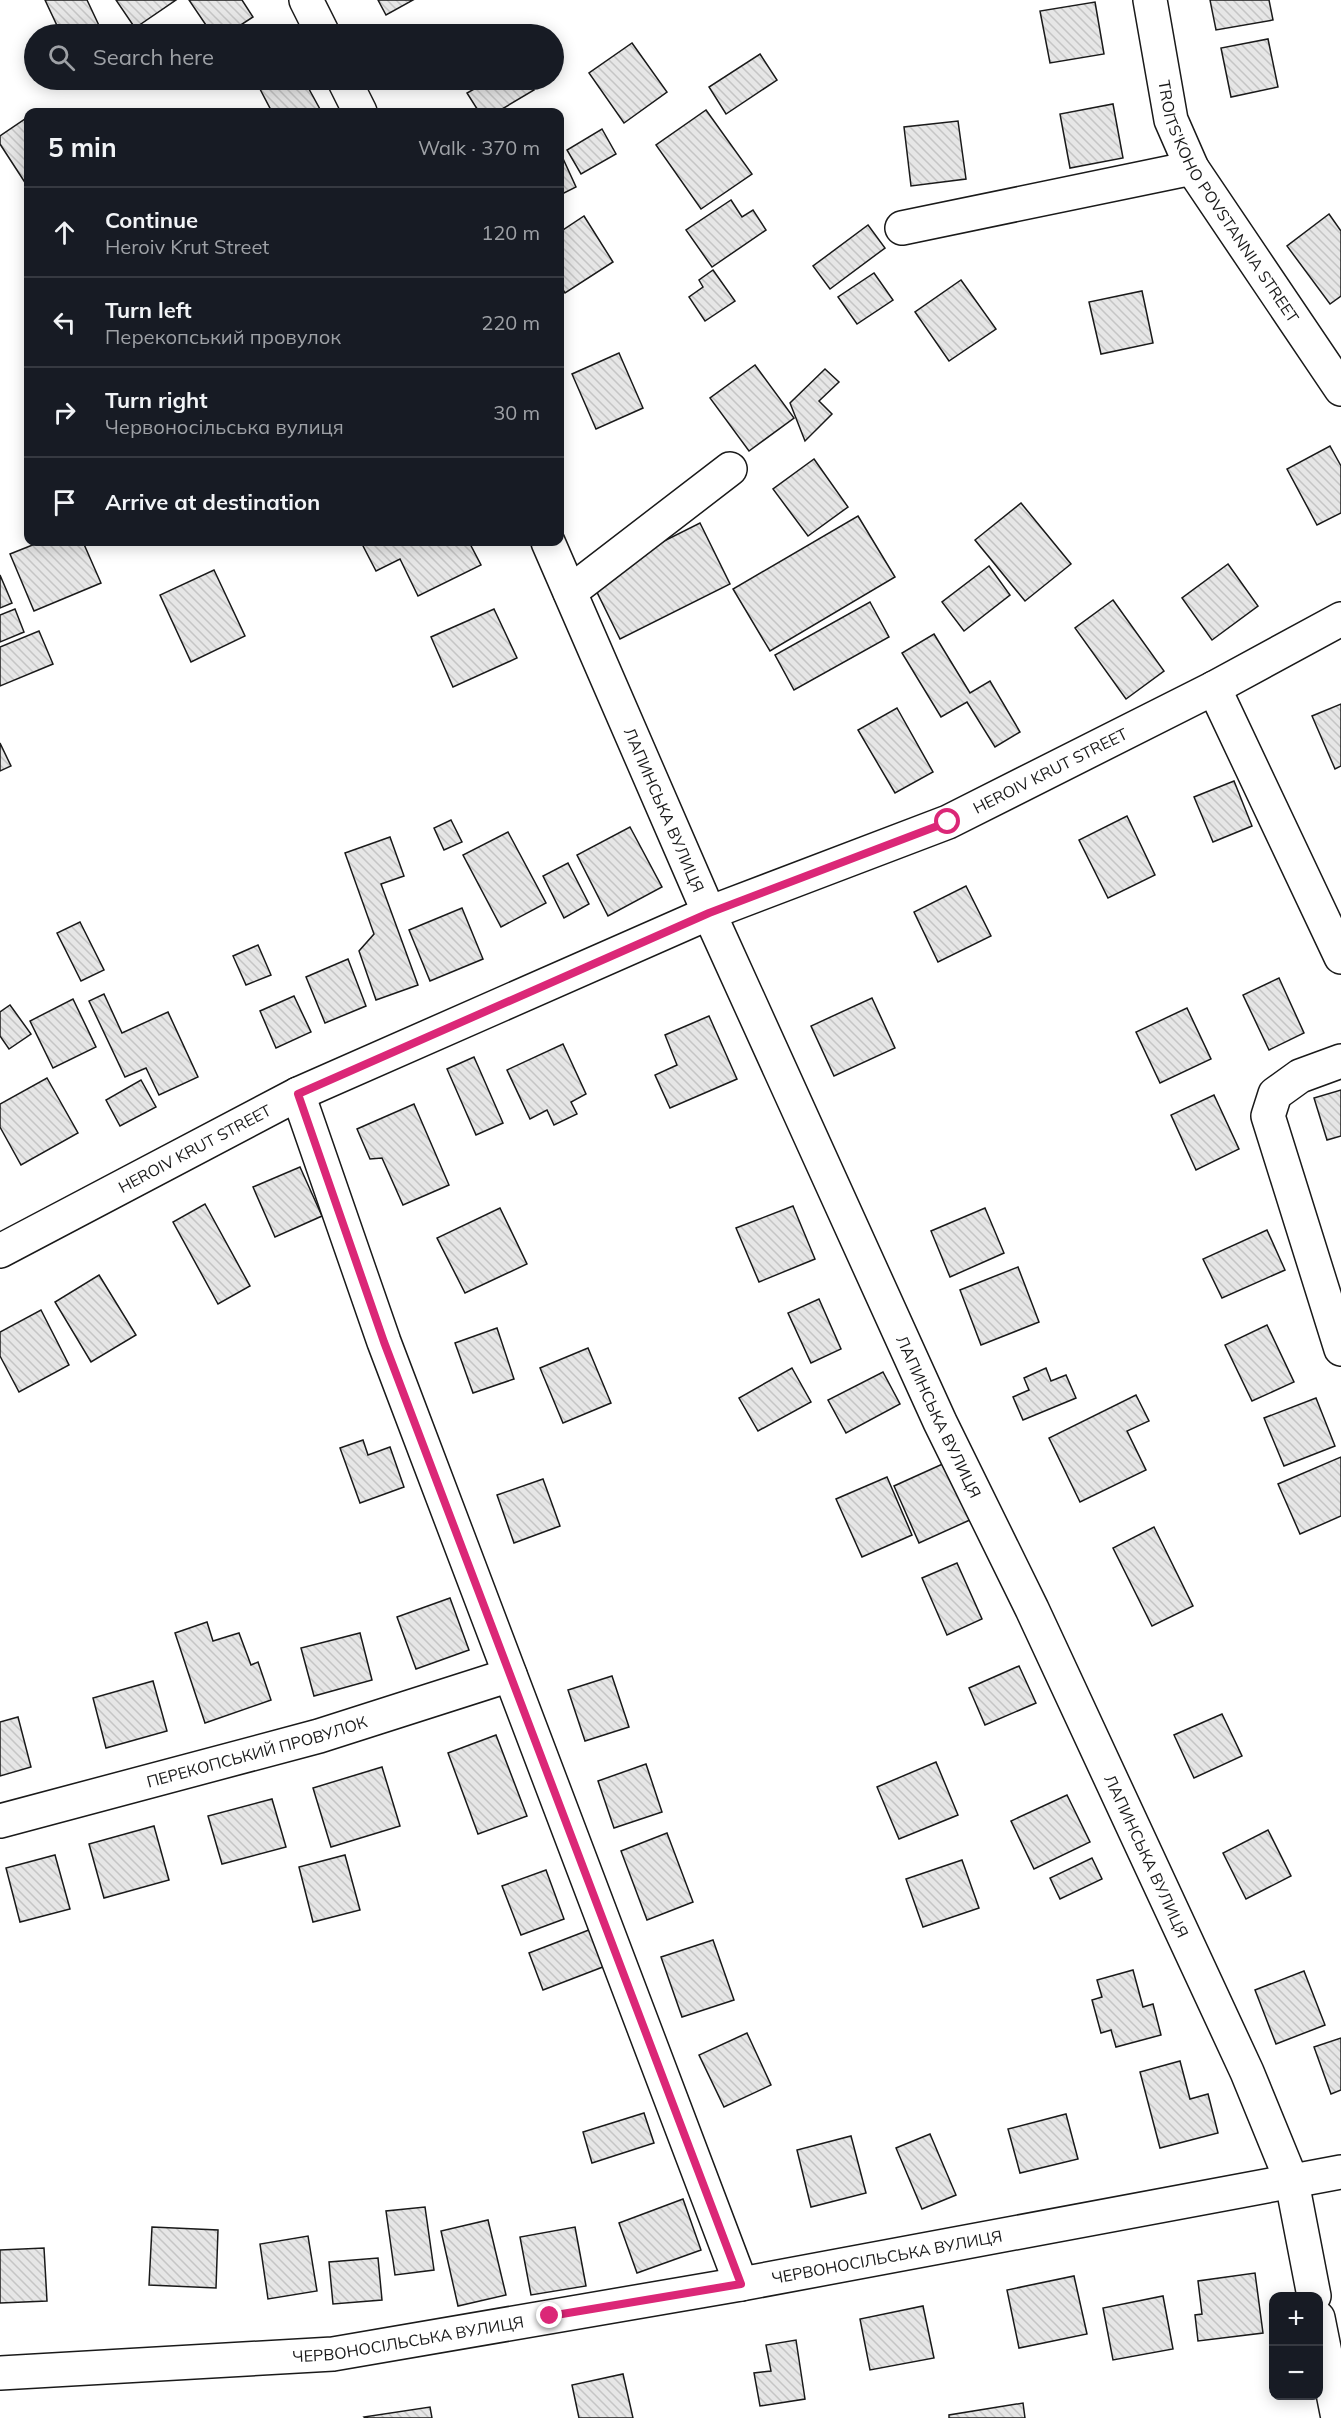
<!DOCTYPE html>
<meta charset="utf-8">
<style>
body{margin:0;font-family:Mulish,sans-serif;background:#20242c;color:#f1f3f6}
.controls{position:absolute;right:18px;bottom:18px;display:grid;overflow:hidden;border-radius:12px;box-shadow:0 3px 15px #0003}
.controls button{width:54px;height:54px;display:grid;place-items:center;padding:0;border:0;border-bottom:2px solid #363941;background:#171b24;color:#f1f3f6;font:30px sans-serif}
.stop{position:absolute;width:18px;height:18px;margin:-14px;border:4px solid #db2777;border-radius:50%;background:#fff}
.stop.end{background:#db2777;border-color:#fff;box-shadow:0 2px 6px #0008}
.list{margin:0;padding:0;list-style:none}
h2{display:flex;justify-content:space-between;align-items:center;height:78px;margin:0;padding:0 24px;font-size:26px}
h2 small{font-size:20px;font-weight:400;color:#9ea1a6}
.list li{display:grid;grid-template-columns:39px 1fr auto;gap:18px;align-items:center;box-sizing:border-box;height:90px;padding:0 24px;border-top:2px solid #363941}
.list b{display:block;font-size:22px;white-space:nowrap}
.list p{margin:0;font-size:20px;white-space:nowrap;color:#9ea1a6}
.list em{font-size:20px;font-style:normal;color:#9ea1a6}
.icon{flex:none;width:33px;height:33px;fill:none;stroke:currentColor;stroke-width:2;stroke-linecap:round;stroke-linejoin:round}
.map{position:relative;flex:none;width:1341px;height:2418px;overflow:hidden}
.search{position:absolute;background:#171b24;box-shadow:0 3px 15px #0003;left:24px;top:24px;width:540px;height:66px;display:flex;align-items:center;gap:15px;box-sizing:border-box;padding:0 21px;border-radius:33px;color:#9ea1a6;font-size:22px}
.panel{position:absolute;background:#171b24;box-shadow:0 3px 15px #0003;left:24px;top:108px;width:540px;height:438px;border-radius:12px}
.map>svg:first-child{display:block}
</style>
<div class="map">
<svg width="1341" height="2418" viewBox="0 0 1341 2418">
<defs>
<pattern id="building-back-hatch" width="6" height="6" patternUnits="userSpaceOnUse" patternTransform="scale(1.5)"><rect width="6" height="6" fill="#e6e6e6"/><path d="M-1 5l2 2M0 0l6 6M5-1l2 2" fill="none" stroke="#c5c5c5"/></pattern>
</defs>
<rect width="100%" height="100%" fill="#fff"/>
<!-- building -->
<g fill="url(#building-back-hatch)" stroke="#1a1a1a" stroke-width="1.5">
<path d="M 45,0 L 87,0 L 103,34 L 61,34 Z"/>
<path d="M 116,0 L 176,0 L 135,28 Z"/>
<path d="M 189,0 L 242,0 L 253,17 L 227,34 L 212,34 Z"/>
<path d="M 378,0 L 413,0 L 386,15 Z"/>
<path d="M 1210,0 L 1269,0 L 1273,20 L 1216,30 Z"/>
<path d="M 1095,2 L 1104,54 L 1050,63 L 1040,11 Z"/>
<path d="M 1268,39 L 1278,87 L 1231,97 L 1221,48 Z"/>
<path d="M 632,43 L 667,92 L 624,123 L 589,73 Z"/>
<path d="M 760,54 L 777,80 L 726,114 L 709,87 Z"/>
<path d="M 279,80 L 304,80 L 321,111 L 272,112 L 260,89 Z"/>
<path d="M 490,80 L 528,80 L 534,90 L 497,112 L 479,112 L 467,93 Z"/>
<path d="M 1113,104 L 1123,158 L 1070,168 L 1060,114 Z"/>
<path d="M 706,110 L 752,174 L 701,209 L 656,145 Z"/>
<path d="M 28,117 L 28,177 L 24,181 L 0,144 L 0,136 Z"/>
<path d="M 958,121 L 966,179 L 911,186 L 904,127 Z"/>
<path d="M 602,129 L 616,154 L 581,174 L 567,150 Z"/>
<path d="M 560,152 L 576,187 L 560,195 Z"/>
<path d="M 731,200 L 742,217 L 753,210 L 766,230 L 712,267 L 686,230 Z"/>
<path d="M 1329,214 L 1341,231 L 1341,296 L 1330,304 L 1287,246 Z"/>
<path d="M 584,216 L 613,262 L 565,293 L 560,285 L 560,232 Z"/>
<path d="M 868,225 L 885,248 L 830,289 L 813,266 Z"/>
<path d="M 713,270 L 735,301 L 705,321 L 689,297 L 703,287 L 699,280 Z"/>
<path d="M 874,273 L 893,300 L 857,324 L 838,297 Z"/>
<path d="M 961,280 L 996,329 L 949,361 L 915,312 Z"/>
<path d="M 1142,291 L 1153,343 L 1101,354 L 1089,302 Z"/>
<path d="M 619,353 L 643,408 L 596,429 L 572,374 Z"/>
<path d="M 755,365 L 794,418 L 749,451 L 710,398 Z"/>
<path d="M 825,369 L 839,382 L 819,401 L 832,414 L 805,441 L 790,403 Z"/>
<path d="M 1330,446 L 1341,466 L 1341,513 L 1317,525 L 1287,469 Z"/>
<path d="M 814,459 L 848,507 L 808,536 L 773,489 Z"/>
<path d="M 1021,503 L 1071,564 L 1025,601 L 975,540 Z"/>
<path d="M 858,516 L 895,577 L 770,651 L 733,589 Z"/>
<path d="M 700,523 L 730,584 L 620,639 L 590,578 Z"/>
<path d="M 40,542 L 83,542 L 101,583 L 34,611 L 10,554 Z"/>
<path d="M 361,542 L 469,542 L 481,565 L 418,596 L 400,559 L 376,571 Z"/>
<path d="M 1228,564 L 1258,606 L 1212,640 L 1182,598 Z"/>
<path d="M 989,566 L 1010,595 L 964,631 L 942,602 Z"/>
<path d="M 214,570 L 245,636 L 191,662 L 160,595 Z"/>
<path d="M 0,575 L 12,603 L 0,608 Z"/>
<path d="M 1113,600 L 1164,671 L 1126,699 L 1075,628 Z"/>
<path d="M 870,602 L 889,637 L 794,690 L 775,655 Z"/>
<path d="M 15,609 L 24,632 L 0,642 L 0,615 Z"/>
<path d="M 494,609 L 517,658 L 453,687 L 431,637 Z"/>
<path d="M 39,631 L 53,664 L 0,686 L 0,647 Z"/>
<path d="M 934,634 L 970,693 L 990,681 L 1020,732 L 995,747 L 967,702 L 941,717 L 902,653 Z"/>
<path d="M 1341,704 L 1341,766 L 1335,769 L 1312,716 Z"/>
<path d="M 897,708 L 933,772 L 895,793 L 858,730 Z"/>
<path d="M 0,743 L 11,766 L 0,771 Z"/>
<path d="M 1234,781 L 1252,826 L 1213,842 L 1194,797 Z"/>
<path d="M 1127,816 L 1155,875 L 1108,898 L 1079,840 Z"/>
<path d="M 451,820 L 462,842 L 444,850 L 434,828 Z"/>
<path d="M 630,827 L 662,887 L 608,916 L 577,855 Z"/>
<path d="M 508,832 L 546,903 L 501,927 L 463,855 Z"/>
<path d="M 390,837 L 404,876 L 381,884 L 418,985 L 376,1000 L 359,951 L 374,934 L 345,853 Z"/>
<path d="M 568,863 L 589,904 L 564,918 L 543,876 Z"/>
<path d="M 966,886 L 991,936 L 938,962 L 914,912 Z"/>
<path d="M 462,908 L 483,959 L 430,981 L 409,930 Z"/>
<path d="M 80,922 L 104,970 L 81,981 L 57,933 Z"/>
<path d="M 258,945 L 271,975 L 246,985 L 233,956 Z"/>
<path d="M 348,959 L 366,1006 L 325,1023 L 306,977 Z"/>
<path d="M 1279,978 L 1304,1033 L 1269,1050 L 1243,995 Z"/>
<path d="M 104,994 L 122,1033 L 168,1012 L 198,1077 L 159,1095 L 146,1068 L 125,1077 L 89,1001 Z"/>
<path d="M 294,996 L 311,1032 L 276,1048 L 260,1011 Z"/>
<path d="M 872,998 L 895,1048 L 834,1076 L 811,1026 Z"/>
<path d="M 73,999 L 96,1047 L 53,1068 L 30,1021 Z"/>
<path d="M 10,1005 L 31,1034 L 9,1049 L 0,1036 L 0,1012 Z"/>
<path d="M 1187,1008 L 1211,1059 L 1160,1083 L 1136,1032 Z"/>
<path d="M 709,1016 L 737,1079 L 670,1108 L 655,1075 L 677,1065 L 665,1035 Z"/>
<path d="M 563,1044 L 586,1094 L 571,1102 L 577,1114 L 554,1125 L 547,1110 L 530,1119 L 507,1070 Z"/>
<path d="M 474,1057 L 503,1123 L 476,1135 L 447,1069 Z"/>
<path d="M 47,1078 L 78,1133 L 21,1165 L 0,1127 L 0,1104 Z"/>
<path d="M 141,1080 L 156,1107 L 120,1126 L 106,1100 Z"/>
<path d="M 1341,1090 L 1341,1136 L 1327,1140 L 1314,1098 Z"/>
<path d="M 1214,1095 L 1239,1149 L 1196,1170 L 1171,1115 Z"/>
<path d="M 414,1104 L 449,1185 L 403,1205 L 382,1158 L 370,1159 L 357,1129 Z"/>
<path d="M 300,1167 L 322,1216 L 275,1237 L 253,1187 Z"/>
<path d="M 205,1204 L 250,1286 L 218,1304 L 173,1222 Z"/>
<path d="M 793,1206 L 815,1259 L 759,1282 L 736,1228 Z"/>
<path d="M 500,1208 L 527,1264 L 465,1293 L 437,1238 Z"/>
<path d="M 985,1208 L 1004,1253 L 950,1277 L 931,1231 Z"/>
<path d="M 1267,1230 L 1285,1270 L 1222,1298 L 1203,1259 Z"/>
<path d="M 1018,1267 L 1039,1322 L 981,1345 L 960,1290 Z"/>
<path d="M 99,1275 L 136,1335 L 91,1362 L 55,1302 Z"/>
<path d="M 819,1299 L 841,1349 L 811,1363 L 788,1313 Z"/>
<path d="M 41,1310 L 69,1365 L 19,1392 L 0,1356 L 0,1332 Z"/>
<path d="M 1267,1325 L 1294,1382 L 1252,1401 L 1225,1345 Z"/>
<path d="M 497,1328 L 514,1379 L 473,1393 L 455,1343 Z"/>
<path d="M 588,1348 L 611,1403 L 563,1423 L 540,1368 Z"/>
<path d="M 792,1368 L 811,1402 L 758,1431 L 739,1398 Z"/>
<path d="M 1046,1368 L 1051,1381 L 1066,1375 L 1076,1398 L 1023,1420 L 1013,1397 L 1029,1390 L 1024,1378 Z"/>
<path d="M 883,1372 L 900,1404 L 846,1433 L 828,1400 Z"/>
<path d="M 1136,1395 L 1149,1421 L 1127,1431 L 1146,1470 L 1080,1502 L 1049,1438 Z"/>
<path d="M 1316,1398 L 1335,1446 L 1284,1466 L 1264,1418 Z"/>
<path d="M 363,1440 L 368,1455 L 390,1447 L 404,1487 L 360,1503 L 340,1448 Z"/>
<path d="M 1341,1457 L 1341,1516 L 1300,1534 L 1278,1484 Z"/>
<path d="M 947,1462 L 972,1519 L 919,1543 L 894,1486 Z"/>
<path d="M 887,1477 L 912,1535 L 862,1557 L 836,1499 Z"/>
<path d="M 543,1479 L 560,1526 L 514,1543 L 497,1495 Z"/>
<path d="M 1154,1527 L 1193,1606 L 1152,1626 L 1113,1548 Z"/>
<path d="M 957,1563 L 982,1619 L 947,1635 L 922,1578 Z"/>
<path d="M 450,1598 L 469,1650 L 416,1669 L 397,1617 Z"/>
<path d="M 207,1622 L 213,1641 L 239,1633 L 251,1665 L 258,1662 L 271,1700 L 205,1723 L 175,1633 Z"/>
<path d="M 360,1633 L 372,1680 L 314,1696 L 301,1648 Z"/>
<path d="M 1019,1666 L 1036,1703 L 985,1725 L 969,1688 Z"/>
<path d="M 612,1676 L 629,1727 L 585,1741 L 568,1690 Z"/>
<path d="M 153,1681 L 167,1731 L 106,1748 L 93,1698 Z"/>
<path d="M 1222,1714 L 1242,1756 L 1194,1778 L 1174,1735 Z"/>
<path d="M 18,1717 L 31,1767 L 0,1776 L 0,1722 Z"/>
<path d="M 496,1735 L 527,1816 L 478,1834 L 448,1753 Z"/>
<path d="M 936,1762 L 958,1815 L 899,1839 L 877,1787 Z"/>
<path d="M 646,1764 L 662,1812 L 614,1828 L 598,1781 Z"/>
<path d="M 382,1767 L 400,1826 L 331,1847 L 313,1788 Z"/>
<path d="M 1067,1795 L 1090,1842 L 1034,1869 L 1011,1821 Z"/>
<path d="M 272,1799 L 286,1847 L 222,1864 L 208,1816 Z"/>
<path d="M 154,1826 L 169,1880 L 104,1898 L 89,1844 Z"/>
<path d="M 1268,1830 L 1291,1876 L 1246,1899 L 1223,1853 Z"/>
<path d="M 667,1833 L 693,1902 L 647,1920 L 621,1851 Z"/>
<path d="M 55,1855 L 70,1909 L 20,1922 L 6,1868 Z"/>
<path d="M 345,1855 L 360,1910 L 313,1922 L 299,1867 Z"/>
<path d="M 1092,1858 L 1102,1879 L 1060,1899 L 1050,1878 Z"/>
<path d="M 962,1860 L 979,1908 L 923,1927 L 906,1879 Z"/>
<path d="M 546,1870 L 564,1919 L 521,1935 L 502,1886 Z"/>
<path d="M 594,1928 L 608,1965 L 543,1990 L 529,1953 Z"/>
<path d="M 713,1940 L 734,2000 L 682,2017 L 661,1957 Z"/>
<path d="M 1133,1970 L 1143,2007 L 1153,2004 L 1161,2035 L 1116,2047 L 1111,2030 L 1101,2033 L 1092,2000 L 1102,1997 L 1097,1980 Z"/>
<path d="M 1304,1971 L 1325,2025 L 1276,2044 L 1255,1990 Z"/>
<path d="M 747,2033 L 771,2085 L 724,2107 L 699,2055 Z"/>
<path d="M 1341,2038 L 1341,2090 L 1331,2094 L 1314,2047 Z"/>
<path d="M 1180,2061 L 1190,2099 L 1208,2094 L 1218,2133 L 1160,2148 L 1140,2072 Z"/>
<path d="M 644,2113 L 654,2143 L 592,2163 L 583,2132 Z"/>
<path d="M 1066,2114 L 1078,2159 L 1020,2173 L 1008,2129 Z"/>
<path d="M 930,2134 L 956,2195 L 922,2209 L 896,2148 Z"/>
<path d="M 851,2136 L 866,2193 L 811,2207 L 797,2150 Z"/>
<path d="M 683,2199 L 701,2250 L 637,2273 L 619,2223 Z"/>
<path d="M 425,2207 L 434,2270 L 395,2275 L 386,2211 Z"/>
<path d="M 488,2220 L 506,2295 L 458,2306 L 441,2231 Z"/>
<path d="M 152,2227 L 218,2230 L 216,2288 L 149,2285 Z"/>
<path d="M 575,2227 L 586,2286 L 531,2295 L 520,2237 Z"/>
<path d="M 308,2236 L 317,2291 L 268,2299 L 260,2244 Z"/>
<path d="M 44,2248 L 47,2301 L 0,2303 L 0,2250 Z"/>
<path d="M 378,2258 L 382,2300 L 333,2304 L 329,2262 Z"/>
<path d="M 1255,2273 L 1263,2333 L 1198,2341 L 1195,2315 L 1202,2314 L 1198,2281 Z"/>
<path d="M 1074,2276 L 1087,2334 L 1019,2348 L 1007,2290 Z"/>
<path d="M 1163,2296 L 1173,2349 L 1113,2360 L 1103,2308 Z"/>
<path d="M 923,2306 L 934,2358 L 870,2370 L 860,2319 Z"/>
<path d="M 796,2340 L 805,2399 L 760,2406 L 754,2373 L 771,2371 L 766,2345 Z"/>
<path d="M 623,2374 L 633,2418 L 579,2418 L 572,2385 Z"/>
<path d="M 1023,2403 L 1025,2418 L 949,2418 L 949,2415 Z"/>
<path d="M 430,2407 L 432,2418 L 365,2418 L 364,2417 Z"/>
</g>
<g fill="none" stroke-linecap="round" stroke-linejoin="round">
<defs>
<g id="minor">
<path d="M 306,0 L 323,34"/>
<path id="s1" d="M 1150,0 L 1171,120 L 1192,168 L 1341,389"/>
<path d="M 344,80 L 360,112"/>
<path d="M 902,228 L 1192,168"/>
<path id="s2" d="M 548,542 L 709,913 L 940,1422 L 1032,1609 L 1247,2072 L 1292,2182 L 1314,2296"/>
<path d="M 570,592 L 730,469"/>
<path d="M 1214,688 L 1341,957"/>
<path d="M 1341,1061 L 1300,1076 L 1275,1094 L 1268,1116 L 1341,1349"/>
<path d="M 298,1094 L 384,1342 L 741,2284"/>
<path id="s3" d="M 0,1251 L 298,1094 L 709,913 L 948,822 L 1214,688 L 1341,619"/>
<path id="s4" d="M 0,1821 L 319,1736 L 510,1675"/>
<path d="M 1318,2318 L 1338,2418"/>
<path id="s5" d="M 0,2373 L 333,2354 L 741,2284 L 1341,2172"/>
</g>
</defs>
<!-- minor casing -->
<use href="#minor" stroke="#1a1a1a" stroke-width="36"/>
<!-- minor -->
<use href="#minor" stroke="#fff" stroke-width="33"/>
</g>
<g fill="none" stroke-linecap="round" stroke-linejoin="round">
<!-- route -->
<path stroke="#db2777" stroke-width="8" d="M 550,2316 L 741,2284 L 384,1342 L 298,1094 L 709,913 L 948,822"/>
</g>
<g text-anchor="middle" stroke-width="4.5" stroke-linejoin="round" paint-order="stroke">
<!-- street labels -->
<g font-size="16" fill="#1a1a1a" stroke="#fff">
<text dy="6" stroke="none"><textPath href="#s1" startOffset="220">TROITS'KOHO POVSTANNIA STREET</textPath></text>
<text dy="6" stroke="none"><textPath href="#s3" startOffset="1156">HEROIV KRUT STREET</textPath></text>
<text dy="6" stroke="none"><textPath href="#s2" startOffset="292">ЛАПИНСЬКА ВУЛИЦЯ</textPath></text>
<text dy="6" stroke="none"><textPath href="#s3" startOffset="220">HEROIV KRUT STREET</textPath></text>
<text dy="6" stroke="none"><textPath href="#s2" startOffset="958">ЛАПИНСЬКА ВУЛИЦЯ</textPath></text>
<text dy="6" stroke="none"><textPath href="#s4" startOffset="266">ПЕРЕКОПСЬКИЙ ПРОВУЛОК</textPath></text>
<text dy="6" stroke="none"><textPath href="#s2" startOffset="1444">ЛАПИНСЬКА ВУЛИЦЯ</textPath></text>
<text dy="6" stroke="none"><textPath href="#s5" startOffset="896">ЧЕРВОНОСІЛЬСЬКА ВУЛИЦЯ</textPath></text>
<text dy="6" stroke="none"><textPath href="#s5" startOffset="410">ЧЕРВОНОСІЛЬСЬКА ВУЛИЦЯ</textPath></text>
</g>
</g>
</svg>
<div class="controls">
<button>+</button>
<button>−</button>
</div>
<div class="stop" style="left:948px;top:822px"></div>
<div class="stop end" style="left:550px;top:2316px"></div>
<div class="search"><svg class="icon" aria-label="search" viewBox="0 0 24 24"><circle cx="10" cy="10" r="6"/><path d="M15 15l6 6"/></svg>Search here</div>
<section class="panel">
<h2>5 min<small>Walk · 370 m</small></h2>
<ul class="list">
<li><svg class="icon" aria-label="ahead" viewBox="0 0 24 24"><path d="M12 20V5M6 11l6-6 6 6"/></svg><div><b>Continue</b><p>Heroiv Krut Street</p></div><em>120 m</em></li>
<li><svg class="icon" aria-label="left" viewBox="0 0 24 24"><path d="M17 20v-9H6M10 6l-5 5 5 5"/></svg><div><b>Turn left</b><p>Перекопський провулок</p></div><em>220 m</em></li>
<li><svg class="icon" aria-label="right" viewBox="0 0 24 24"><path d="M7 20v-9h11M14 6l5 5-5 5"/></svg><div><b>Turn right</b><p>Червоносільська вулиця</p></div><em>30 m</em></li>
<li><svg class="icon" aria-label="arrive" viewBox="0 0 24 24"><path d="M6 21V4h12l-3 4 3 4H6"/></svg><div><b>Arrive at destination</b></div></li>
</ul>
</section>
</div>
